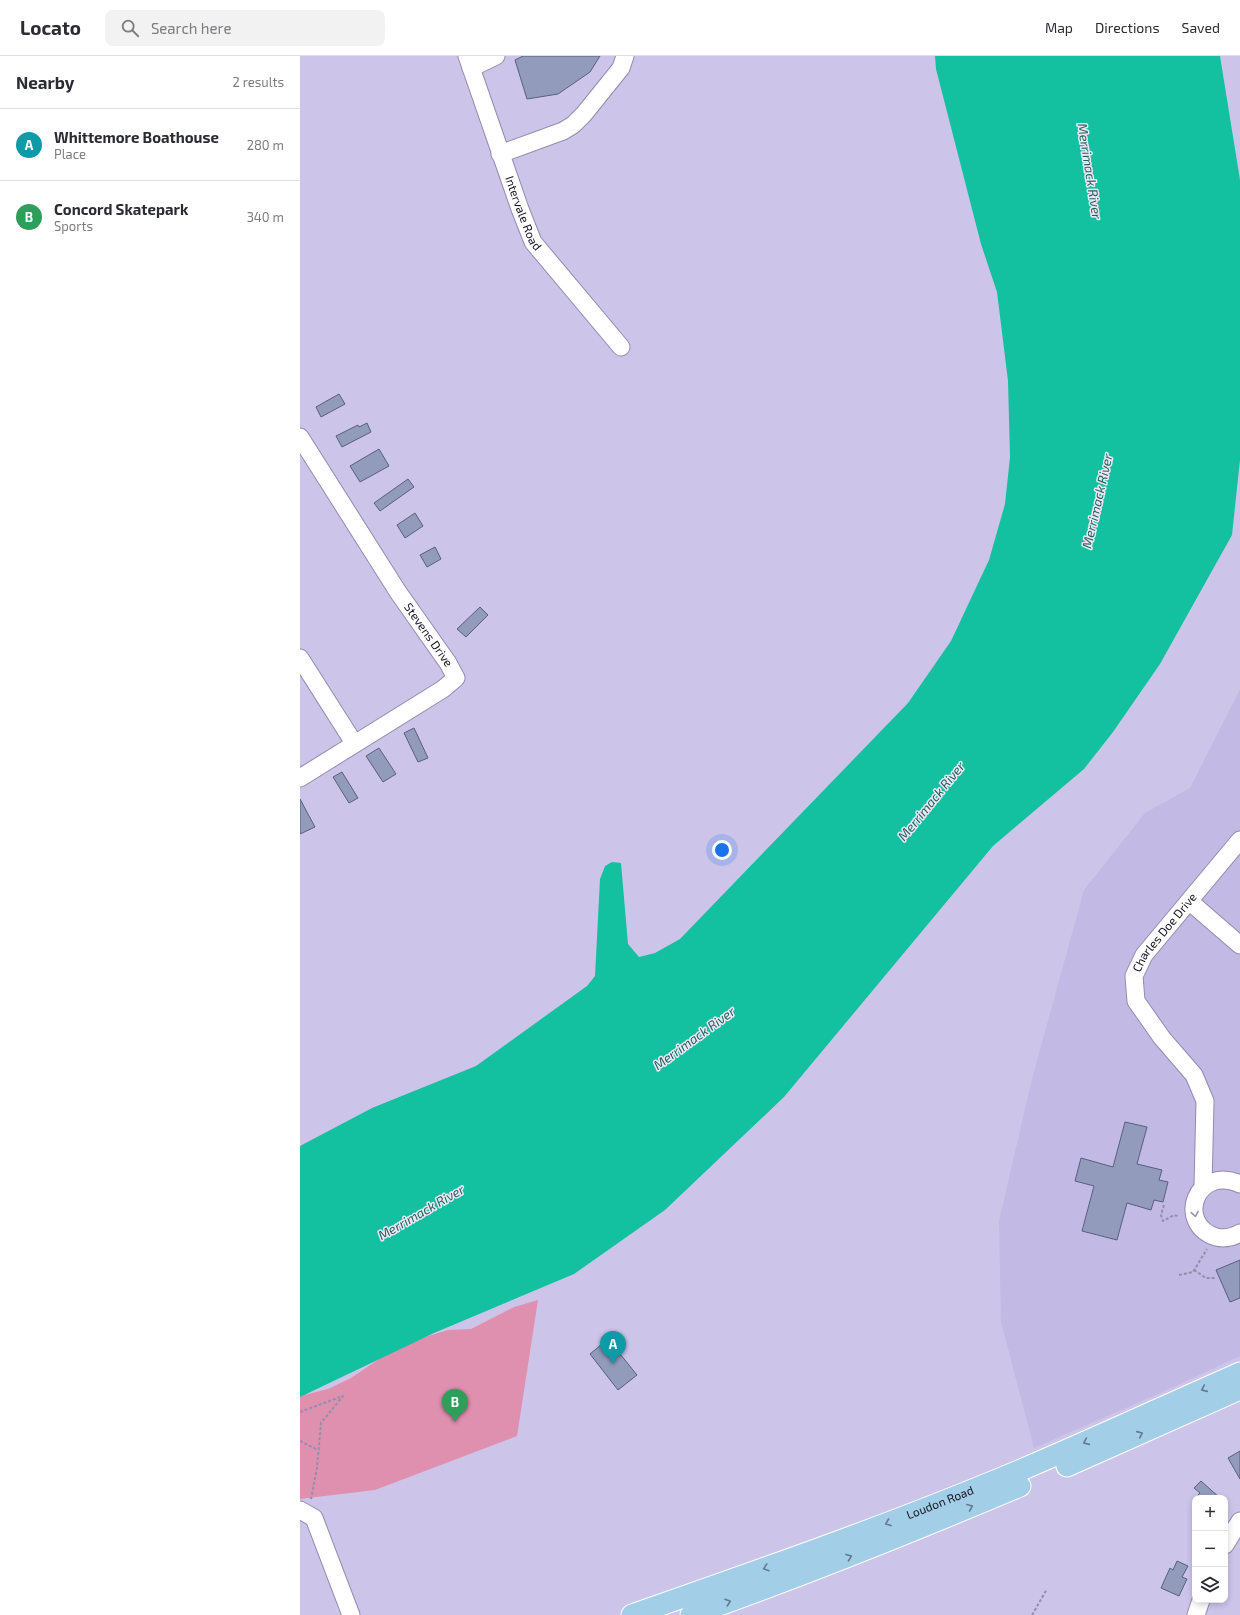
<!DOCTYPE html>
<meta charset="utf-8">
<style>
body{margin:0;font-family:"Exo 2",sans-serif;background:#f2f2f3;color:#2b2b33}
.controls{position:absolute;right:12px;bottom:12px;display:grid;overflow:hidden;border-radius:8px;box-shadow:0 2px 6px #0003}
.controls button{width:36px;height:36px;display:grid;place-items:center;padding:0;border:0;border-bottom:1px solid #e1e1e2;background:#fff;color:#2b2b33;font:20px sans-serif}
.you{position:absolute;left:422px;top:794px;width:14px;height:14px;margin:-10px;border:3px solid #fff;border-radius:50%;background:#1a73e8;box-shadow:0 0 0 6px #1a73e833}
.badge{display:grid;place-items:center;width:26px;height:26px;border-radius:50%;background:#575c2b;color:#fff;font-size:13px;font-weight:700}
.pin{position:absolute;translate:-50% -33px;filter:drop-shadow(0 1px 2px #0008)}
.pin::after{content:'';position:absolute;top:21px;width:14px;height:12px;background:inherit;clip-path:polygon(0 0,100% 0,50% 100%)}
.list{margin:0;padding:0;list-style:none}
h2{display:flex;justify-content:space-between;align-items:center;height:52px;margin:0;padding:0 16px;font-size:17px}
h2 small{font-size:13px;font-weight:400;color:#7c7c81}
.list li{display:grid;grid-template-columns:26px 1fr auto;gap:12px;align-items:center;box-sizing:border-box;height:72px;padding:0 16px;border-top:1px solid #e1e1e2}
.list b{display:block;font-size:15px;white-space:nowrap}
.list p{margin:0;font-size:13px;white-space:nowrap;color:#7c7c81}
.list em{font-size:13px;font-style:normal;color:#7c7c81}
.icon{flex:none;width:22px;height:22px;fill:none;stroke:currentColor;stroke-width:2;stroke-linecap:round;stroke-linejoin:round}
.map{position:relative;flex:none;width:940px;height:1559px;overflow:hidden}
header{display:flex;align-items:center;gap:24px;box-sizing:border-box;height:56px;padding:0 20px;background:#fff;border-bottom:1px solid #e1e1e2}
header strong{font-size:19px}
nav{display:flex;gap:22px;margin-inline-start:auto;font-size:14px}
.search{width:280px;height:36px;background:#f2f2f3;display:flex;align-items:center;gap:10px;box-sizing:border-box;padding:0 14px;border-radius:8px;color:#7c7c81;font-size:15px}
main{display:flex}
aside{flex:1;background:#fff}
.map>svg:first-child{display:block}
</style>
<header>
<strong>Locato</strong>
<div class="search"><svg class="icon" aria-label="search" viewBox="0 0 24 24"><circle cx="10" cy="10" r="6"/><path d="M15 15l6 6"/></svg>Search here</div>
<nav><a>Map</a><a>Directions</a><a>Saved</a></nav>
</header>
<main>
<aside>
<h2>Nearby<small>2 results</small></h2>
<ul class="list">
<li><span class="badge" style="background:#0f9aa8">A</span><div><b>Whittemore Boathouse</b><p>Place</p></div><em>280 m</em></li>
<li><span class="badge" style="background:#2e9e5b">B</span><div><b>Concord Skatepark</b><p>Sports</p></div><em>340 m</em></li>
</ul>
</aside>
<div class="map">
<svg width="940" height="1559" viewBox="0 0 940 1559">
<rect width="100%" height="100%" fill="#ccc5e9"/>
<!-- built -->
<path fill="#c2b9e4" d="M 940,633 L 940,1300 L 867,1334 L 734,1392 L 701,1266 L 699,1165 L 732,1023 L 784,834 L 845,757 L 890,732 Z"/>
<!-- green -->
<path fill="#df90af" d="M 238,1244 L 217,1380 L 75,1434 L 0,1443 L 0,1340 L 28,1333 L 51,1322 L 91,1295 L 122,1282 L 148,1274 L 171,1273 L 214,1251 Z"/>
<!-- water -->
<path fill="#13c0a0" d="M 635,0 L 920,0 L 940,124 L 940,404 L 932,479 L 860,608 L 813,676 L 784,713 L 693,790 L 484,1041 L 365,1154 L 274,1218 L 134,1277 L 0,1341 L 0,1090 L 72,1052 L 176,1010 L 287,930 L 295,920 L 300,823 L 305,810 L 312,806 L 321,807 L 328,888 L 339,901 L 355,897 L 380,883 L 608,647 L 651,585 L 689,504 L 705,448 L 710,401 L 708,325 L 697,236 L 681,188 L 636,13 Z"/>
<!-- building -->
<g fill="#939bbd" stroke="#585f7e">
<path d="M 223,0 L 300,0 L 290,16 L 258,38 L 227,43 L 215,4 Z"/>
<path d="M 39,338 L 45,348 L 21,361 L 16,351 Z"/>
<path d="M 67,367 L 71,376 L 42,391 L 36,380 L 58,369 L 59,371 Z"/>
<path d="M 79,393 L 89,410 L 60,426 L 50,410 Z"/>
<path d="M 108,423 L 114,431 L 80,455 L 74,447 Z"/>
<path d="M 115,457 L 123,470 L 105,482 L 97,469 Z"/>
<path d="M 135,491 L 141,503 L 127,511 L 120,499 Z"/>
<path d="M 180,551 L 188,559 L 166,581 L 157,573 Z"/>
<path d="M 114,672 L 128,702 L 118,706 L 104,677 Z"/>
<path d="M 79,692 L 96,718 L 83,726 L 66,700 Z"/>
<path d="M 42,716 L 58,742 L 49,747 L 33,721 Z"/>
<path d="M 0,743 L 15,771 L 0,778 Z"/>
<path d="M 825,1066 L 847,1071 L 837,1108 L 862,1114 L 859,1124 L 868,1126 L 863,1146 L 854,1144 L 851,1154 L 827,1147 L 817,1184 L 782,1175 L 794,1130 L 775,1125 L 781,1102 L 813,1111 Z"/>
<path d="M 940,1204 L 940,1242 L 930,1246 L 916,1214 Z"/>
<path d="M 308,1283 L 337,1319 L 318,1334 L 290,1298 Z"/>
<path d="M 940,1395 L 940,1423 L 928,1402 Z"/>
<path d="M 901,1425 L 920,1442 L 895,1442 L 900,1437 L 894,1432 Z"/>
<path d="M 877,1505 L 888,1510 L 882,1521 L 887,1523 L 879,1540 L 861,1532 L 870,1512 L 873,1514 Z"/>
</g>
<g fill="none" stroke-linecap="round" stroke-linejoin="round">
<defs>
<g id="minor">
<path id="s1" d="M 167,0 L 220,153 L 233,186 L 321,291"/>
<path d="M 171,12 L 196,0"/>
<path d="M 200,98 L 263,75 L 273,69 L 284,58 L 321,12 L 325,0"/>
<path id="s2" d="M 0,381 L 98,536 L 148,607 L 156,622 L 143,633 L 0,722"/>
<path d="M 0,602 L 54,687"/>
<path d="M 889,845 L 940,889"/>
<path d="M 940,1128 C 896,1108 875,1168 916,1181 C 924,1183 933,1181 940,1177"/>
<path id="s3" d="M 903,1131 L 905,1045 L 894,1019 L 862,982 L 836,945 L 834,920 L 844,899 L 940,784"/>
<path d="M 0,1454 L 14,1462 L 51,1559"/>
<path d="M 925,1489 L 940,1465"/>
<path d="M 896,1559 L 901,1544"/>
</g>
<g id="major">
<path d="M 767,1410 L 940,1333"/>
<path id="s4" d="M 332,1559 C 463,1513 593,1468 721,1414 C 794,1383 867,1349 940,1317"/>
<path d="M 391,1559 C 502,1520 611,1476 720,1430"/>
</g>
</defs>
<!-- minor casing -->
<use href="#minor" stroke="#938bae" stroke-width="19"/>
<!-- major casing -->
<use href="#major" stroke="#fff" stroke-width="23"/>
<!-- path -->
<g stroke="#948eab" stroke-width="2" stroke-dasharray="3 2" stroke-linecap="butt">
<path d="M 864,1149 L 861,1159 L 863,1165 L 874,1159 L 878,1160"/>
<path d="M 894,1214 L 906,1222 L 916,1222"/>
<path d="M 879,1219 L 893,1216 L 907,1193"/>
<path d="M 0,1356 L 43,1340 L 21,1367 L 17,1412 L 11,1443"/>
<path d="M 0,1385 L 18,1394"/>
<path d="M 732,1559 L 747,1533"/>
</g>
<!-- minor -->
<use href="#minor" stroke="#fff" stroke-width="17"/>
<!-- major -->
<use href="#major" stroke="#a3cee7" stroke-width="21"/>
</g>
<!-- one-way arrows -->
<defs><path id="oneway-chevron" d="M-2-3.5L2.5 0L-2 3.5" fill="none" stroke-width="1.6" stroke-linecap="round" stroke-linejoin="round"/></defs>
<use stroke="#97969c" href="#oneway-chevron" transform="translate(895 1158) rotate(81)"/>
<g stroke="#647b8e">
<use href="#oneway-chevron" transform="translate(904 1333) rotate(156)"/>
<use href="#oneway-chevron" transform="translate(840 1378) rotate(-24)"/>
<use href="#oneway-chevron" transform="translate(786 1386) rotate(156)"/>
<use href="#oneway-chevron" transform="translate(670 1451) rotate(-23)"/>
<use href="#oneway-chevron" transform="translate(588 1467) rotate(159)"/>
<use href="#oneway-chevron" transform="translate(549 1501) rotate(-21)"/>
<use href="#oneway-chevron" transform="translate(466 1512) rotate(161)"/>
<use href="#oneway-chevron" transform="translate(428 1546) rotate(-19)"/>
</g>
<g text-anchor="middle" stroke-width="3" stroke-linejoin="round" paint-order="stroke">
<!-- street labels -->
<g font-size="12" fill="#181522" stroke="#ece8fb">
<text dy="4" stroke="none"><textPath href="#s1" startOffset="167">Intervale Road</textPath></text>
<text dy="4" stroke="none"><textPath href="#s2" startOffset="236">Stevens Drive</textPath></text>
<text dy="4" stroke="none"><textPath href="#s3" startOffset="287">Charles Doe Drive</textPath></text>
<text dy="4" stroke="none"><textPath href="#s4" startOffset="328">Loudon Road</textPath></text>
</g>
<!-- water labels -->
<g font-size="13" font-style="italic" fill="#245f51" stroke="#ece8fb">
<text transform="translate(790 115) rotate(81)" y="5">Merrimack River</text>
<text transform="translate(797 445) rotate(-77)" y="5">Merrimack River</text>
<text transform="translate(631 745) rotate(-51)" y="5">Merrimack River</text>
<text transform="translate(394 982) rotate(-36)" y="5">Merrimack River</text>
<text transform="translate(121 1156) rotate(-30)" y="5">Merrimack River</text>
</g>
</g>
</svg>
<div class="controls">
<button>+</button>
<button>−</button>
<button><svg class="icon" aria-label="layers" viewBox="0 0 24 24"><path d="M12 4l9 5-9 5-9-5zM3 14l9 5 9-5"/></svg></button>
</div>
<div class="you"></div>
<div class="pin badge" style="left:313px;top:1308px;background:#0f9aa8">A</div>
<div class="pin badge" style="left:155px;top:1366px;background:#2e9e5b">B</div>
</div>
</main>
